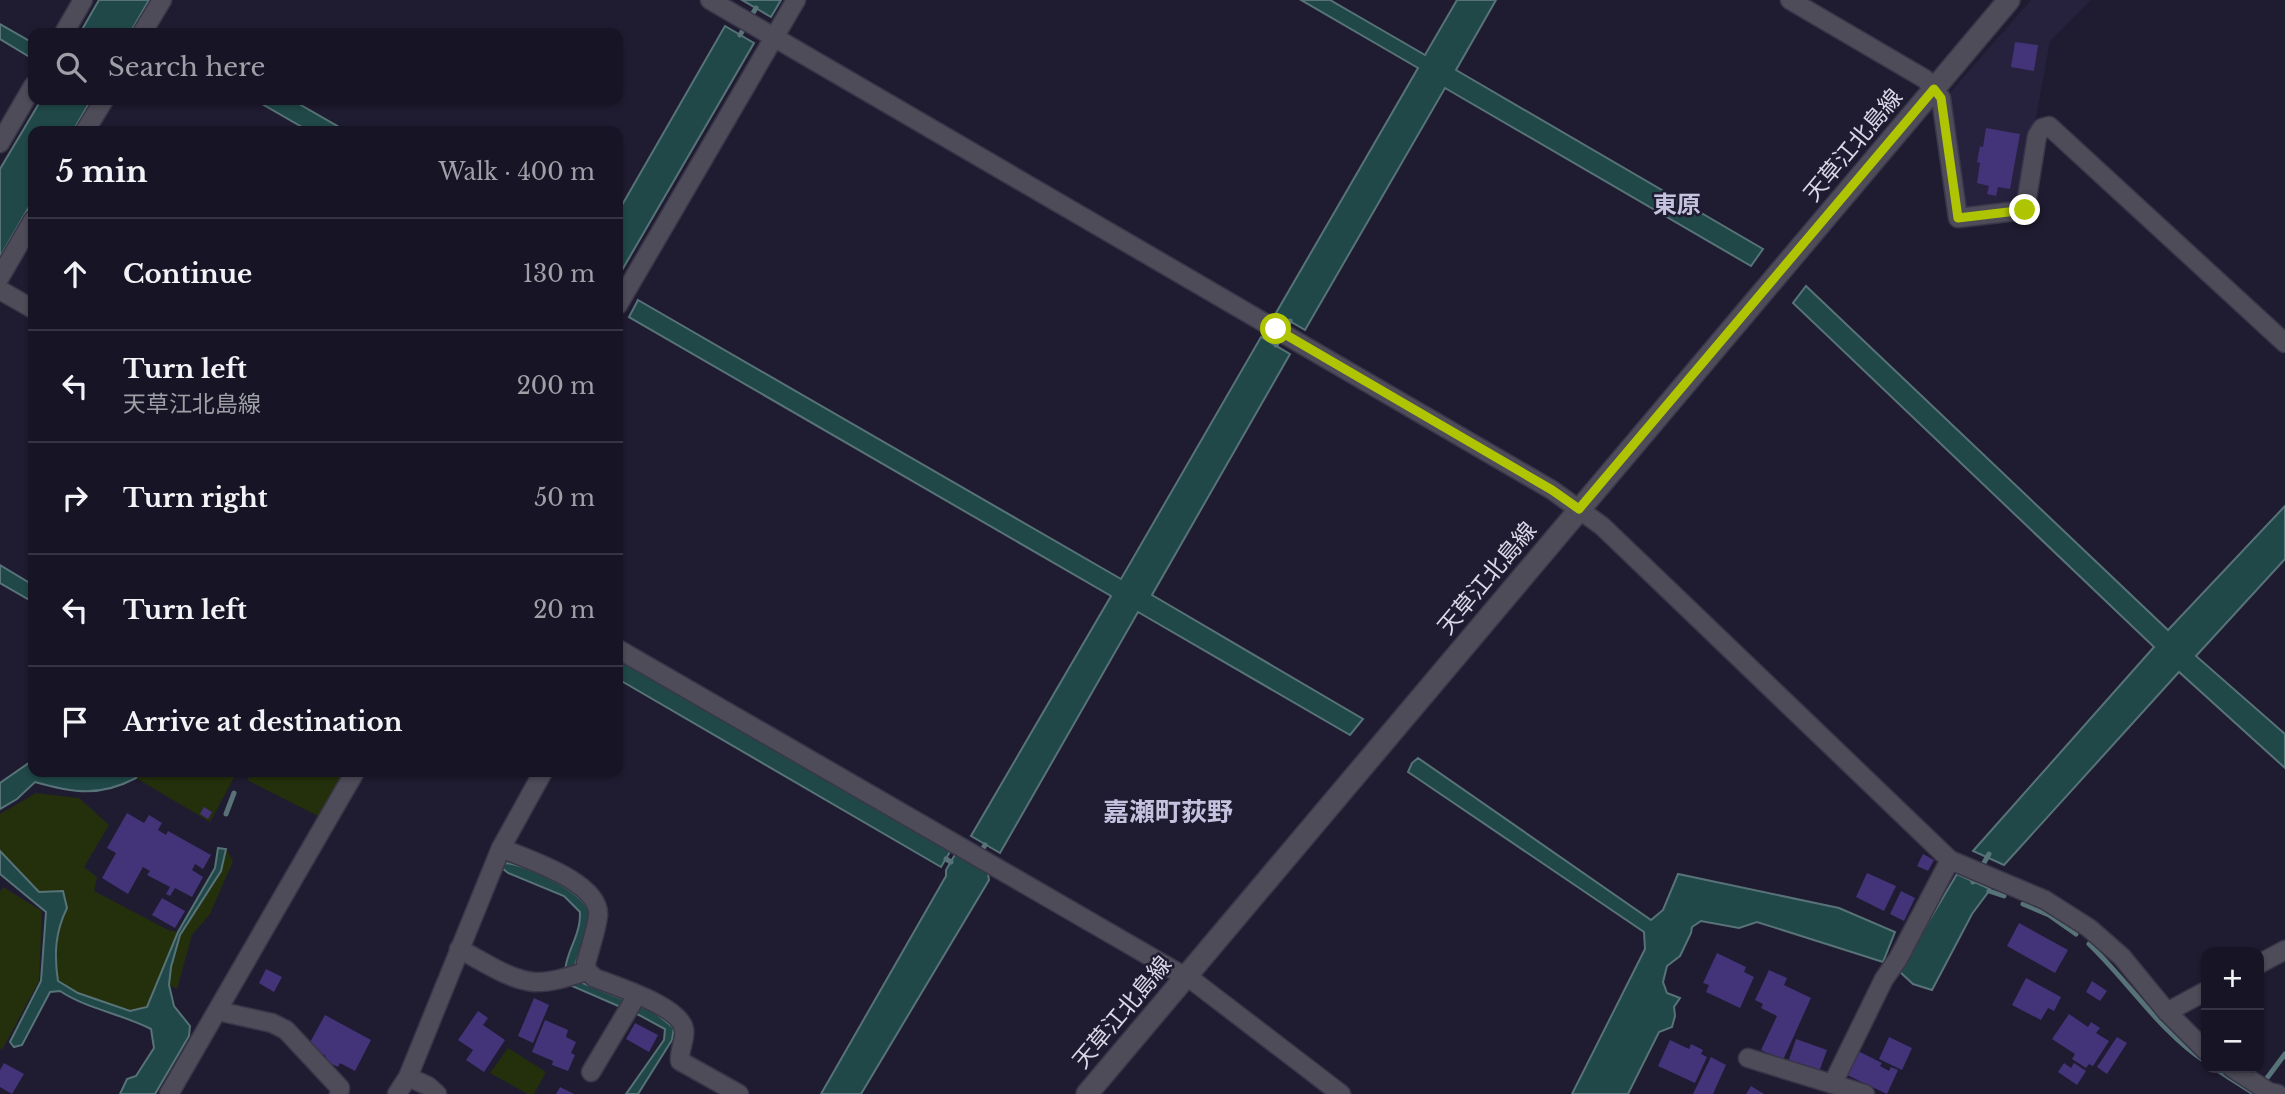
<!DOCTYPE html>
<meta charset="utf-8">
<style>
body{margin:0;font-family:"Libre Baskerville","Noto Sans JP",serif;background:#201e2d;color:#f1f3f6}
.controls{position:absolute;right:21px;bottom:21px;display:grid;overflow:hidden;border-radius:14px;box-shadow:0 2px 5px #0004}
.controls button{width:63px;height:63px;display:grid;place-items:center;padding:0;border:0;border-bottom:2px solid #363442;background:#171525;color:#f1f3f6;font:35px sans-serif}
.stop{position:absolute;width:21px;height:21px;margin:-16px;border:5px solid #afc503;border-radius:50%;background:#fff}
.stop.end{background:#afc503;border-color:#fff;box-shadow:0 2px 7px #0008}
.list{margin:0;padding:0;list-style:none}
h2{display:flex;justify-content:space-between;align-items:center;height:91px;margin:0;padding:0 28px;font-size:30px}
h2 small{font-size:23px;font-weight:400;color:#9e9fa7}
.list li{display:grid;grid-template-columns:46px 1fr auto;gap:21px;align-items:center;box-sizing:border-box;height:112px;padding:0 28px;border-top:2px solid #363442}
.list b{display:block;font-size:26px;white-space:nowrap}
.list p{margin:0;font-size:23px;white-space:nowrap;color:#9e9fa7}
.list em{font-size:23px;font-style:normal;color:#9e9fa7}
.icon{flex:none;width:38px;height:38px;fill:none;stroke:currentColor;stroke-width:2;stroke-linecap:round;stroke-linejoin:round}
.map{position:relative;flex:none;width:2285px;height:1094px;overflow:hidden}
.search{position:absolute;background:#171525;box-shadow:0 2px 5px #0004;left:28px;top:28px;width:595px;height:77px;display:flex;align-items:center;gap:18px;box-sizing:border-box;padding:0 24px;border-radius:14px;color:#9e9fa7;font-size:26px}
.panel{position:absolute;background:#171525;box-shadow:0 2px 5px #0004;left:28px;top:126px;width:595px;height:651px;border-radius:14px}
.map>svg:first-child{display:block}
</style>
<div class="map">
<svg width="2285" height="1094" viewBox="0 0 2285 1094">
<rect width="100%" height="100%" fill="#1f1c31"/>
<!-- built -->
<path fill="#26213d" d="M 2031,0 L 2091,0 L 2050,41 L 2020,205 L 1963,212 L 1947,96 Z"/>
<!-- green -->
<g fill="#24300b">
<path d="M 138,772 L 237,772 L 210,822 L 136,778 Z"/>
<path d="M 252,772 L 345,772 L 320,817 L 247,780 Z"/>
<path d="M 36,793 L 79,798 L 109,825 L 84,867 L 97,877 L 94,891 L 168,930 L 178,932 L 147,1007 L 130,1011 L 78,993 L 58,981 C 54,955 55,932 67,908 L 39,892 L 0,851 L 0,814 Z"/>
<path d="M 226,849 L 233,861 L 210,914 L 192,935 L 177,989 L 169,985 L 171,967 L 180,935 L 221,871 Z"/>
<path d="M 3,887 L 42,911 L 39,981 L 2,1050 L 0,1048 L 0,892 Z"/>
<path d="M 508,1048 L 546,1072 L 534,1094 L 528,1094 L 490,1073 Z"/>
</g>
<!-- water -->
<g fill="#204848" stroke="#587378" stroke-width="2">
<path d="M 99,0 L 149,0 L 130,33 L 80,33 Z"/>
<path d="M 742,0 L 781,0 L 771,17 Z"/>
<path d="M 1301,0 L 1330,0 L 1425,55 L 1457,0 L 1496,0 L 1456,70 L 1763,249 L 1751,266 L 1445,88 L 1305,330 L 1276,313 L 1418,68 Z"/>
<path d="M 0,24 L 33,43 L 33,59 L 0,39 Z"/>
<path d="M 725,26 L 754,43 L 618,277 L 618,212 Z"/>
<path d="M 41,100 L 91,100 L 73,131 L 33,131 L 33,200 L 0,257 L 0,169 Z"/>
<path d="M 255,100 L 292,100 L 346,131 L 309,131 Z"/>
<path d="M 1806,286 L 2168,630 L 2285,506 L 2285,559 L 2196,656 L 2285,734 L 2285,768 L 2179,672 L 2004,865 L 1973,851 L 2154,647 L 1793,303 Z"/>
<path d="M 638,300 L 1121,579 L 1261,337 L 1290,354 L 1152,595 L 1363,719 L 1350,735 L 1138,612 L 1000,853 L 971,836 L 1111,596 L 629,317 Z"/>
<path d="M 0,565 L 33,585 L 33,602 L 0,583 Z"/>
<path d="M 618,659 L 951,850 L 941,867 L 618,679 Z"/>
<path d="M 1418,758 L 1651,920 L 1663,910 L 1678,874 L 1839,908 L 1895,932 L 1883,962 L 1757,922 L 1739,928 L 1701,921 L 1692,927 L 1691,933 L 1680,956 L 1667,966 L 1663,982 L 1667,993 L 1680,998 L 1674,1007 L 1675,1016 L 1672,1027 L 1659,1032 L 1628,1094 L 1572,1094 L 1645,949 L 1644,932 L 1408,772 L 1412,763 Z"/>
<path d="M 33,760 L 33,772 L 138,772 L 136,778 C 100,797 73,793 35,782 L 17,799 L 0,809 L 0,783 Z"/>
<path d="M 218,848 L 226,849 L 221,871 L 180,935 L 171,967 L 169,985 L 174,1006 L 190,1026 L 189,1036 L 155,1094 L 120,1094 L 127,1079 L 136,1076 L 154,1048 L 151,1029 C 122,1014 87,1009 60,991 L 50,992 L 22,1045 L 14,1047 L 10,1042 L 41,981 L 46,912 L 0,874 L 0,851 L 39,892 L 63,891 L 67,908 C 55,932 54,955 58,981 L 78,993 L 130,1011 L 147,1007 L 178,932 L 215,868 Z"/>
<path d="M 956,853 L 988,873 L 989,880 L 861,1094 L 821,1094 L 946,876 L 946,870 Z"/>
<path d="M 506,863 C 526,865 590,893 590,917 C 591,937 574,956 573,975 L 580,982 L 653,1011 L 674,1028 L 672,1040 L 638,1094 L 626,1094 L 664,1040 L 665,1029 L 639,1015 L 572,986 C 556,970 574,947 578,929 C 580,923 580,917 580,912 L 564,896 L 508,873 L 502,868 Z"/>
<path d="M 1957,874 L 1990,889 L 1989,891 L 1972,914 L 1932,990 L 1913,984 L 1899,971 Z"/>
</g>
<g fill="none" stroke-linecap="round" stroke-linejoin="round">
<!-- stream -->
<g stroke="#587378" stroke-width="5">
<path d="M 740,35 L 756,8"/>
<path d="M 1276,345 L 1290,321"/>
<path d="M 226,814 L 234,793"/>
<path d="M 979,855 L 985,845"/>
<path d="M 946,859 L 951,862"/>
<path d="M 1973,882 L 1989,854"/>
<path d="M 1989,891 L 2004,896"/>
<path d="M 2023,904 L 2049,915 L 2076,934"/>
<path d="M 2089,944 C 2128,981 2161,1033 2206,1062"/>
<path d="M 2214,1068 L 2255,1094"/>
<path d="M 2255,1094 L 2285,1054"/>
</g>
</g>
<!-- building -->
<g fill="#433378">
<path d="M 2015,42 L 2038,45 L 2034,71 L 2011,67 Z"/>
<path d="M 1986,128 L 2020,134 L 2010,189 L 1998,187 L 1996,196 L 1987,194 L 1989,186 L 1977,183 L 1980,163 L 1977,162 L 1980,146 L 1983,147 Z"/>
<path d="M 204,807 L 212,812 L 208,819 L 200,814 Z"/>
<path d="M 127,813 L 144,823 L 149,815 L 162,823 L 158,830 L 166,835 L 168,831 L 211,855 L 203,869 L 195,864 L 192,870 L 203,877 L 192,897 L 175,888 L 170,896 L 166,894 L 170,887 L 147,875 L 150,871 L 143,867 L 128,894 L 102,878 L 116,853 L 107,848 Z"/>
<path d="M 1923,854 L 1934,860 L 1928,871 L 1917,866 Z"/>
<path d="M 1867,873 L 1896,886 L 1884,911 L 1856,897 Z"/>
<path d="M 1901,891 L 1915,898 L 1904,921 L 1890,914 Z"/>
<path d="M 162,898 L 185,911 L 175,928 L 152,915 Z"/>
<path d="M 2019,923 L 2068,950 L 2055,973 L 2007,946 Z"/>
<path d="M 1717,953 L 1746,967 L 1744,972 L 1754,977 L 1740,1008 L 1706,992 L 1709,985 L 1703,983 Z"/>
<path d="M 266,969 L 282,977 L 274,992 L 259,983 Z"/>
<path d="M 1769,970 L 1787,978 L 1784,985 L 1811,998 L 1783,1060 L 1761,1050 L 1777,1016 L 1761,1008 L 1763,1004 L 1755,1000 Z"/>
<path d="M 2026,978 L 2061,997 L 2054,1011 L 2048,1008 L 2041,1020 L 2012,1005 Z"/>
<path d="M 2092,981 L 2107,991 L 2100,1001 L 2086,992 Z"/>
<path d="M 534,998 L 549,1005 L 533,1043 L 518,1036 Z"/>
<path d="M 478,1011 L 488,1018 L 483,1025 L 505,1040 L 484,1072 L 466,1060 L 473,1050 L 458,1040 Z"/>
<path d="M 2069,1014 L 2088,1027 L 2091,1022 L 2100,1028 L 2096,1033 L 2109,1041 L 2093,1066 L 2089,1064 L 2086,1068 L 2072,1059 L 2075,1054 L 2052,1039 Z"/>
<path d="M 325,1015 L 371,1040 L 355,1071 L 340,1063 L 338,1067 L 324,1060 L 326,1056 L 308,1046 Z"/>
<path d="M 545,1020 L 568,1030 L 566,1037 L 576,1042 L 571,1053 L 575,1055 L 568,1071 L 552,1065 L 553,1061 L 532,1052 Z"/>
<path d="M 635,1023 L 658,1035 L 649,1052 L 626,1039 Z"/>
<path d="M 1889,1037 L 1912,1048 L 1902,1070 L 1879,1059 Z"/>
<path d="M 2117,1037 L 2127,1043 L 2107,1074 L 2097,1067 Z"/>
<path d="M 1796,1039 L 1827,1050 L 1819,1072 L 1788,1062 Z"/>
<path d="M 1670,1040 L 1689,1049 L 1691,1044 L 1703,1050 L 1701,1054 L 1707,1057 L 1695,1083 L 1658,1066 Z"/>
<path d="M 1858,1051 L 1882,1063 L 1880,1066 L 1889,1071 L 1891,1067 L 1898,1070 L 1887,1094 L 1847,1075 Z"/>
<path d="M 1711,1057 L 1726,1065 L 1713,1094 L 1693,1094 Z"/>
<path d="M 4,1063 L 24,1074 L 12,1094 L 0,1087 L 0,1070 Z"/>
<path d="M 2064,1063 L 2071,1068 L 2074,1063 L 2086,1071 L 2077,1085 L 2058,1072 Z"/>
<path d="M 1751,1086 L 1764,1094 L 1746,1094 Z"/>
<path d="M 560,1087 L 574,1094 L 556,1094 Z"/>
</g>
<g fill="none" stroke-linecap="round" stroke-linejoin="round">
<defs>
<g id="minor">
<path d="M 710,0 L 1552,490 L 1602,526 L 1950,860 L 2045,900 L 2089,928 L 2122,957 L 2167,1012 L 2206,1051"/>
<path d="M 1790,0 L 1925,79 L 1941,98 L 1958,218 L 2025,210 L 2037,136 L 2042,128 L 2049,126 L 2285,343"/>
<path d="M 64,33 L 83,0"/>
<path d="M 142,33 L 162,0"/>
<path d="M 85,131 L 104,100"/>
<path d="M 0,143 L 33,86"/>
<path d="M 0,277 L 33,220"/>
<path d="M 0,290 L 33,309"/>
<path d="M 618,305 L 796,0"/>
<path d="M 618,649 L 1196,983 L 1341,1094"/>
<path d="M 501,848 C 526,859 601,882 598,916 C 596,931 590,948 586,963 L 587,971 L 595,978 C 615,986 680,1006 684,1029 C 686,1039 679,1049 680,1061 L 739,1094"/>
<path d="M 459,949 C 483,961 507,979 534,982 C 551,983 571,976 587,971"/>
<path d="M 2259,964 L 2285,950"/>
<path d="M 218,1011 L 272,1023 L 286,1030 L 340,1088 L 339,1094"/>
<path d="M 2167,1012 L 2206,991"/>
<path d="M 1748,1058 L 1865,1094"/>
<path d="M 2232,1068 L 2269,1092 L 2278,1094"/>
<path d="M 591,1072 L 637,995"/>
<path d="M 408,1077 L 428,1086 L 437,1094"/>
<path d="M 1833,1083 L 1884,979 L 1898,959 L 1950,860"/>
<path d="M 169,1094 L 355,772"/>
<path d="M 397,1094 L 408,1077 L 501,848 L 543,772"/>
</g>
<path id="tertiary" d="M 1087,1094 L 2009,0"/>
</defs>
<!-- minor casing -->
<use href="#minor" stroke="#39364a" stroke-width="21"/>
<!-- tertiary casing -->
<use href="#tertiary" stroke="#39364a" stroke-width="24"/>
<!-- minor -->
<use href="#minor" stroke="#4e4c58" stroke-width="18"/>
<!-- tertiary -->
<use href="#tertiary" stroke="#4e4c58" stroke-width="21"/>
</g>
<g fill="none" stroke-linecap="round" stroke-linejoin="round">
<!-- route -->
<path stroke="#afc503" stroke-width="9" d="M 1276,329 L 1552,490 L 1579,509 L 1934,89 L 1941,98 L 1958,218 L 2025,210"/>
</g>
<g text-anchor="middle" stroke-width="5" stroke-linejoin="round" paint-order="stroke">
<!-- street labels -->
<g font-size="23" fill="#dad8e7" stroke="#1f1c31">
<text transform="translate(1853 145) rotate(-50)" y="8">天草江北島線</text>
<text transform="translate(1487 578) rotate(-50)" y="8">天草江北島線</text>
<text transform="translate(1122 1012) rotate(-50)" y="8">天草江北島線</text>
</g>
<!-- neighbourhood labels -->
<g font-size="24" font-weight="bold" fill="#c5c2df" stroke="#1f1c31">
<text x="1677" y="213">東原</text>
</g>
<!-- quarter labels -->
<g font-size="26" font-weight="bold" fill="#c5c2df" stroke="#1f1c31">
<text x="1168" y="821">嘉瀬町荻野</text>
</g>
</g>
</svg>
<div class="controls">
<button>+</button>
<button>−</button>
</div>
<div class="stop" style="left:1276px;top:329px"></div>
<div class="stop end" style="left:2025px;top:210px"></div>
<div class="search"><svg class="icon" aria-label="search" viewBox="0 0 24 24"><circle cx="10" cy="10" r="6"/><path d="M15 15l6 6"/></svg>Search here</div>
<section class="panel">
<h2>5 min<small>Walk · 400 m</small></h2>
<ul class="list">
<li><svg class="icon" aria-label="ahead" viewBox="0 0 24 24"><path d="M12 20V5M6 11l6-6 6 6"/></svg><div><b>Continue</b></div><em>130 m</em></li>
<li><svg class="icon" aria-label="left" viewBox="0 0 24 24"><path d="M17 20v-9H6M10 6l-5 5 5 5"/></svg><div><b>Turn left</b><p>天草江北島線</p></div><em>200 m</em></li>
<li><svg class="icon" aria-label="right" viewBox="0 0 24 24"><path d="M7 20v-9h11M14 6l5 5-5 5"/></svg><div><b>Turn right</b></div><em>50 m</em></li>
<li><svg class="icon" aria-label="left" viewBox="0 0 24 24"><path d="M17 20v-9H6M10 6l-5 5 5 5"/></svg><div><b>Turn left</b></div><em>20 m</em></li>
<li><svg class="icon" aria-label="arrive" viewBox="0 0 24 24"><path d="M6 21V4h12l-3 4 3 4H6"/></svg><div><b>Arrive at destination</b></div></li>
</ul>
</section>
</div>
